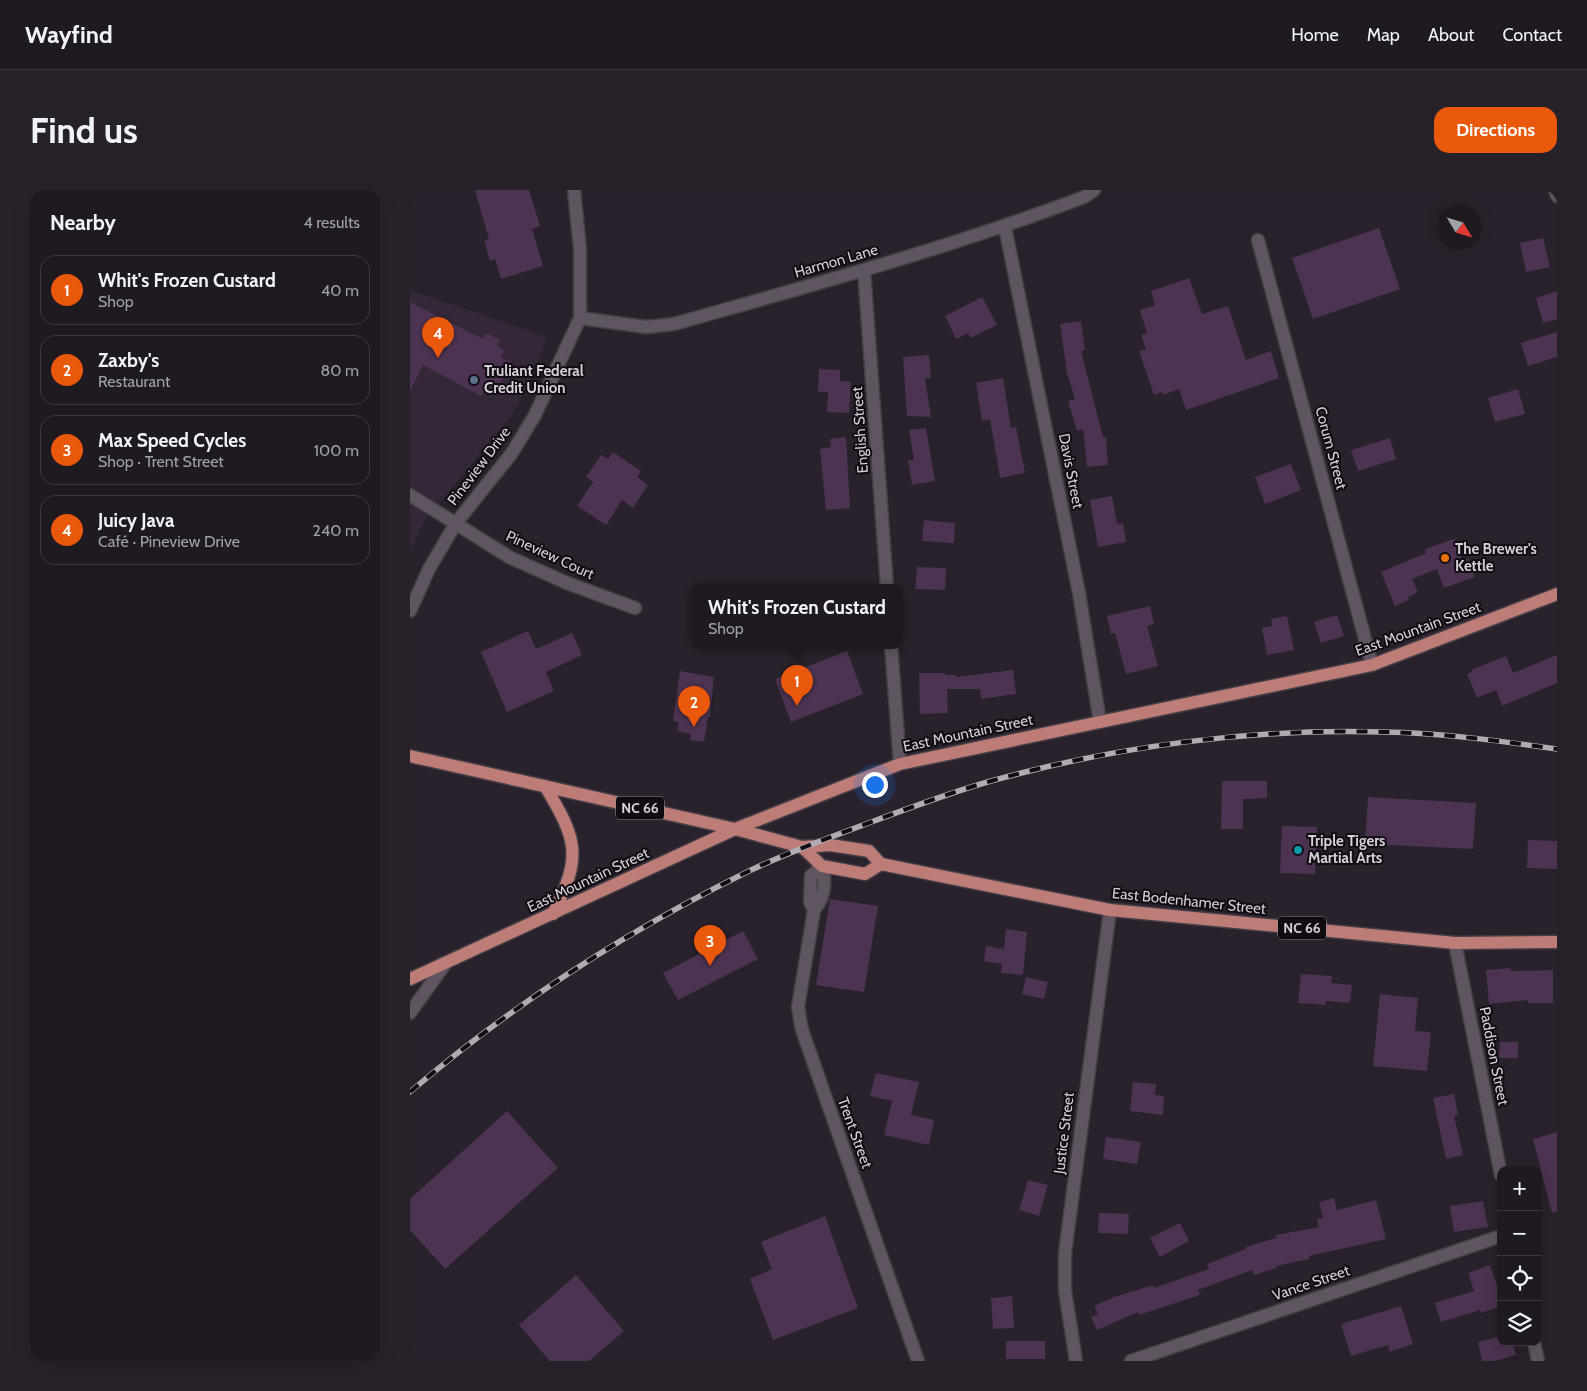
<!DOCTYPE html>
<meta charset="utf-8">
<style>
body{margin:0;font-family:Cabin,sans-serif;background:#272229;color:#f1f3f6}
.controls{position:absolute;right:15px;bottom:15px;display:grid;overflow:hidden;border-radius:10px;box-shadow:0 5px 20px #0002}
.controls button{width:45px;height:45px;display:grid;place-items:center;padding:0;border:0;border-bottom:1px solid #3c383e;background:#1f1920;color:#f1f3f6;font:25px sans-serif}
.compass{position:absolute;left:1027px;top:15px;width:45px;height:45px;border-radius:50%;background:#1f1920;box-shadow:0 5px 20px #0002;rotate:128deg}
.you{position:absolute;left:464px;top:594px;width:18px;height:18px;margin:-12px;border:4px solid #fff;border-radius:50%;background:#1a73e8;box-shadow:0 0 0 8px #1a73e833}
.badge{display:grid;place-items:center;width:32px;height:32px;border-radius:50%;background:#ea580c;color:#fff;font-size:16px;font-weight:700}
.pin{position:absolute;translate:-50% -41px;filter:drop-shadow(0 1px 2px #0008)}
.pin::after{content:'';position:absolute;top:26px;width:18px;height:15px;background:inherit;clip-path:polygon(0 0,100% 0,50% 100%)}
.popup{position:absolute;left:281px;top:394px;width:212px;height:65px;box-sizing:border-box;display:grid;place-content:center;border-radius:10px;background:#1f1920;filter:drop-shadow(0 1px 4px #0005);font-size:16px;white-space:nowrap;color:#a1a0a5}
.popup b{font-size:19px;color:#f1f3f6}
.popup::after{content:'';position:absolute;left:50%;top:100%;margin-left:-10px;border:10px solid transparent;border-top-color:#1f1920}
.list{margin:0;padding:0;list-style:none}
h2{display:flex;justify-content:space-between;align-items:center;height:65px;margin:0;padding:0 20px;font-size:21px}
h2 small{font-size:16px;font-weight:400;color:#a1a0a5}
.list li{display:grid;grid-template-columns:32px 1fr auto;gap:15px;align-items:center;box-sizing:border-box;height:70px;margin:0 10px 10px;padding:0 10px;border:1px solid #3c383e;border-radius:15px}
.list b{display:block;font-size:19px;white-space:nowrap}
.list p{margin:0;font-size:16px;white-space:nowrap;color:#a1a0a5}
.list em{font-size:16px;font-style:normal;color:#a1a0a5}
.icon{flex:none;width:28px;height:28px;fill:none;stroke:currentColor;stroke-width:2;stroke-linecap:round;stroke-linejoin:round}
.map{position:relative;flex:none;width:1147px;height:1171px;overflow:hidden;border-radius:15px}
header{display:flex;align-items:center;gap:30px;box-sizing:border-box;height:70px;padding:0 25px;background:#1f1920;border-bottom:1px solid #3c383e}
header strong{font-size:24px}
nav{display:flex;gap:28px;margin-inline-start:auto;font-size:18px}
.intro{display:flex;align-items:center;justify-content:space-between;box-sizing:border-box;height:120px;padding:0 30px}
h1{margin:0;font-size:35px}
.button{padding:12px 22px;border-radius:15px;background:#ea580c;color:#fff;font-size:18px;font-weight:700}
main{display:flex;gap:30px;padding:0 30px}
aside{flex:1;background:#1f1920;border-radius:15px;box-shadow:0 5px 20px #0002}
.map>svg:first-child{display:block}
</style>
<header>
<strong>Wayfind</strong>
<nav><a>Home</a><a>Map</a><a>About</a><a>Contact</a></nav>
</header>
<div class="intro"><h1>Find us</h1><a class="button">Directions</a></div>
<main>
<aside>
<h2>Nearby<small>4 results</small></h2>
<ul class="list">
<li><span class="badge">1</span><div><b>Whit's Frozen Custard</b><p>Shop</p></div><em>40 m</em></li>
<li><span class="badge">2</span><div><b>Zaxby's</b><p>Restaurant</p></div><em>80 m</em></li>
<li><span class="badge">3</span><div><b>Max Speed Cycles</b><p>Shop · Trent Street</p></div><em>100 m</em></li>
<li><span class="badge">4</span><div><b>Juicy Java</b><p>Café · Pineview Drive</p></div><em>240 m</em></li>
</ul>
</aside>
<div class="map">
<svg width="1147" height="1171" viewBox="0 0 1147 1171">
<rect width="100%" height="100%" fill="#29212b"/>
<!-- built -->
<path fill="#342737" d="M 0,100 L 137,147 L 124,183 L 102,225 L 14,332 L 0,362 Z"/>
<!-- building -->
<g fill="#4c3351">
<path d="M 65,0 L 119,0 L 130,36 L 122,39 L 133,76 L 91,89 L 85,69 L 80,71 L 74,51 L 79,49 Z"/>
<path d="M 969,38 L 990,99 L 903,129 L 882,68 Z"/>
<path d="M 1133,48 L 1140,77 L 1116,82 L 1110,53 Z"/>
<path d="M 779,88 L 792,124 L 818,116 L 836,170 L 861,161 L 869,188 L 776,220 L 769,199 L 753,205 L 752,202 L 744,205 L 729,161 L 736,159 L 731,145 L 737,143 L 730,120 L 745,115 L 741,101 Z"/>
<path d="M 1147,101 L 1147,129 L 1133,133 L 1126,108 Z"/>
<path d="M 572,107 L 587,135 L 560,148 L 558,143 L 546,149 L 535,126 Z"/>
<path d="M 0,112 L 73,149 L 76,143 L 90,150 L 87,156 L 95,160 L 91,167 L 101,172 L 86,201 L 76,196 L 71,206 L 13,175 L 0,201 Z"/>
<path d="M 671,131 L 675,160 L 671,161 L 693,247 L 696,247 L 698,275 L 677,277 L 673,239 L 667,241 L 658,211 L 665,209 L 657,183 L 650,134 Z"/>
<path d="M 1147,142 L 1147,167 L 1118,176 L 1111,153 Z"/>
<path d="M 519,165 L 521,188 L 515,188 L 521,227 L 497,226 L 493,167 Z"/>
<path d="M 409,179 L 430,180 L 430,191 L 441,192 L 439,223 L 417,222 L 418,202 L 408,202 Z"/>
<path d="M 593,188 L 601,238 L 606,237 L 615,283 L 590,288 L 580,229 L 572,231 L 566,193 Z"/>
<path d="M 1108,199 L 1115,224 L 1085,232 L 1078,208 Z"/>
<path d="M 516,238 L 525,291 L 502,295 L 498,270 L 504,270 L 499,240 Z"/>
<path d="M 436,247 L 440,318 L 416,320 L 410,259 L 421,257 L 420,249 Z"/>
<path d="M 980,248 L 986,269 L 948,281 L 941,260 Z"/>
<path d="M 203,262 L 231,281 L 227,287 L 238,295 L 223,318 L 212,310 L 196,335 L 167,316 L 183,292 L 176,287 L 191,265 L 198,269 Z"/>
<path d="M 881,274 L 891,300 L 855,314 L 845,287 Z"/>
<path d="M 702,306 L 707,334 L 713,333 L 716,352 L 688,357 L 680,310 Z"/>
<path d="M 514,330 L 545,333 L 544,353 L 512,351 Z"/>
<path d="M 1044,349 L 1052,370 L 1058,368 L 1065,387 L 1034,398 L 1027,379 L 1002,389 L 1008,402 L 998,407 L 999,410 L 985,416 L 971,382 L 1016,363 L 1015,359 Z"/>
<path d="M 507,377 L 536,378 L 535,400 L 505,399 Z"/>
<path d="M 740,416 L 744,434 L 737,436 L 748,476 L 716,484 L 705,443 L 701,444 L 697,426 Z"/>
<path d="M 927,425 L 934,446 L 911,453 L 904,432 Z"/>
<path d="M 877,426 L 884,460 L 857,465 L 852,438 L 862,436 L 861,429 Z"/>
<path d="M 118,441 L 126,459 L 162,443 L 172,465 L 136,482 L 144,501 L 97,522 L 71,462 Z"/>
<path d="M 437,461 L 453,504 L 381,532 L 365,489 Z"/>
<path d="M 1147,465 L 1147,493 L 1092,516 L 1086,500 L 1067,508 L 1057,484 L 1062,482 L 1061,480 L 1096,466 L 1103,483 Z"/>
<path d="M 603,480 L 606,504 L 571,509 L 570,499 L 537,499 L 538,523 L 510,524 L 509,483 L 535,483 L 535,485 L 547,485 L 547,487 Z"/>
<path d="M 270,481 L 304,487 L 300,527 L 298,527 L 294,552 L 280,550 L 281,544 L 267,541 L 269,532 L 263,531 Z"/>
<path d="M 812,591 L 857,591 L 857,608 L 833,609 L 833,639 L 811,639 Z"/>
<path d="M 958,607 L 1066,613 L 1063,659 L 955,654 Z"/>
<path d="M 872,636 L 907,637 L 905,684 L 870,683 Z"/>
<path d="M 1118,650 L 1147,651 L 1147,679 L 1117,678 Z"/>
<path d="M 420,709 L 468,716 L 454,802 L 406,795 Z"/>
<path d="M 596,739 L 617,742 L 613,785 L 591,783 L 592,774 L 574,771 L 576,756 L 594,759 Z"/>
<path d="M 333,741 L 348,769 L 268,810 L 253,783 Z"/>
<path d="M 1100,778 L 1101,781 L 1143,780 L 1143,813 L 1118,813 L 1118,810 L 1079,814 L 1076,780 Z"/>
<path d="M 891,784 L 922,786 L 921,793 L 942,795 L 940,813 L 916,811 L 916,815 L 888,813 Z"/>
<path d="M 616,787 L 638,792 L 634,809 L 612,804 Z"/>
<path d="M 970,804 L 1008,808 L 1005,841 L 1021,842 L 1017,881 L 963,876 Z"/>
<path d="M 1090,852 L 1108,852 L 1108,868 L 1089,868 Z"/>
<path d="M 466,883 L 509,892 L 501,925 L 524,930 L 519,955 L 474,945 L 482,911 L 460,906 Z"/>
<path d="M 723,892 L 746,894 L 745,905 L 754,906 L 753,925 L 720,921 Z"/>
<path d="M 1044,904 L 1048,925 L 1044,926 L 1053,965 L 1036,969 L 1023,908 Z"/>
<path d="M 97,921 L 148,978 L 35,1079 L 0,1040 L 0,1009 Z"/>
<path d="M 1147,942 L 1147,1022 L 1142,1023 L 1123,949 Z"/>
<path d="M 696,947 L 731,952 L 727,974 L 693,969 Z"/>
<path d="M 618,990 L 638,995 L 629,1026 L 609,1020 Z"/>
<path d="M 924,1008 L 927,1020 L 966,1010 L 976,1049 L 899,1066 L 899,1069 L 866,1076 L 866,1078 L 844,1085 L 842,1080 L 788,1100 L 790,1105 L 729,1125 L 728,1122 L 687,1140 L 681,1127 L 688,1124 L 684,1116 L 704,1107 L 743,1095 L 744,1098 L 799,1079 L 797,1074 L 836,1059 L 836,1057 L 866,1048 L 866,1045 L 909,1037 L 907,1029 L 913,1028 L 909,1012 Z"/>
<path d="M 1073,1011 L 1078,1037 L 1044,1042 L 1040,1016 Z"/>
<path d="M 689,1023 L 719,1024 L 718,1044 L 688,1043 Z"/>
<path d="M 415,1026 L 448,1118 L 363,1150 L 340,1089 L 362,1079 L 351,1052 Z"/>
<path d="M 770,1033 L 779,1051 L 750,1067 L 740,1048 Z"/>
<path d="M 1080,1075 L 1091,1108 L 1091,1116 L 1071,1123 L 1070,1120 L 1031,1132 L 1025,1113 L 1064,1101 L 1058,1083 Z"/>
<path d="M 166,1085 L 214,1141 L 179,1171 L 140,1171 L 109,1135 Z"/>
<path d="M 602,1106 L 604,1138 L 583,1139 L 581,1108 Z"/>
<path d="M 991,1116 L 1003,1154 L 980,1162 L 978,1155 L 941,1166 L 931,1134 Z"/>
<path d="M 1091,1146 L 1091,1152 L 1102,1152 L 1106,1165 L 1084,1171 L 1072,1171 L 1068,1152 Z"/>
<rect x="596" y="1151" width="39" height="18"/>
</g>
<g fill="none" stroke-linecap="round" stroke-linejoin="round">
<defs>
<g id="minor">
<path d="M 1145,0 L 1147,6"/>
<path d="M 595,37 L 669,403 L 690,532"/>
<path d="M 848,50 L 962,475"/>
<path d="M 454,80 L 477,397"/>
<path d="M 170,128 L 236,137 L 264,134 C 402,95 540,58 674,7 L 684,0"/>
<path d="M 0,305 L 99,367 L 157,393 L 225,418"/>
<path d="M 0,421 L 19,379 L 46,333 L 102,263 L 125,225 L 170,128 L 170,59 L 164,0"/>
<path d="M 481,455 L 490,574"/>
<path d="M 404,720 L 400,712 L 401,686 L 412,676 C 416,692 415,708 404,720 L 388,817 L 392,840 L 508,1171"/>
<path d="M 1045,753 L 1091,985"/>
<path d="M 0,823 L 35,774"/>
<path d="M 1124,1152 L 1128,1171"/>
<path d="M 666,1171 L 655,1101 L 655,1063 L 700,720"/>
<path d="M 721,1171 L 1091,1046"/>
</g>
<g id="major">
<path d="M 0,566 L 325,639 L 392,657 L 420,655 L 459,661 L 471,674 L 700,720 L 1045,753 L 1147,752"/>
<path d="M 135,596 C 168,651 172,666 143,724"/>
<path d="M 392,657 L 412,676 L 455,684 L 471,674"/>
<path d="M 0,789 L 325,639 L 490,574 L 962,475 L 1147,404"/>
</g>
</defs>
<!-- minor casing -->
<use href="#minor" stroke="#443d46" stroke-width="15"/>
<!-- major casing -->
<use href="#major" stroke="#443d46" stroke-width="15"/>
<!-- minor -->
<use href="#minor" stroke="#5f5561" stroke-width="12"/>
<!-- major -->
<use href="#major" stroke="#bd7d76" stroke-width="12"/>
<defs>
<path id="rail" d="M 0,902 C 102,815 217,741 337,682 C 378,662 421,647 464,631 C 502,617 542,602 581,591 C 707,556 844,538 974,542 C 1032,543 1090,551 1147,559"/>
</defs>
<!-- rail casing -->
<use href="#rail" stroke="#b0abb2" stroke-width="5.5"/>
<!-- rail -->
<use href="#rail" stroke="#100c11" stroke-width="4" stroke-dasharray="11" stroke-linecap="butt"/>
</g>
<!-- markers -->
<circle fill="#5c6f8a" stroke="#100c11" stroke-width="2" cx="64" cy="190" r="5"/>
<circle fill="#e8710a" stroke="#100c11" stroke-width="2" cx="1035" cy="368" r="5"/>
<circle fill="#0f9aa8" stroke="#100c11" stroke-width="2" cx="888" cy="660" r="5"/>
<g text-anchor="middle" stroke-width="4" stroke-linejoin="round" paint-order="stroke">
<!-- shield labels -->
<g fill="#100c11" stroke="#99949b" stroke-width="1">
<rect x="206" y="606.5" width="48" height="23" rx="4"/>
<rect x="868" y="726.5" width="48" height="23" rx="4"/>
</g>
<g font-size="14" font-weight="bold" fill="#d4cfd6">
<text x="230" y="623">NC 66</text>
<text x="892" y="743">NC 66</text>
</g>
<!-- street labels -->
<g font-size="15" fill="#d4cfd6" stroke="#100c11">
<text transform="translate(426 71) rotate(-16)" y="5">Harmon Lane</text>
<text transform="translate(450 240) rotate(-94)" y="5">English Street</text>
<text transform="translate(921 258) rotate(75)" y="5">Corum Street</text>
<text transform="translate(69 276) rotate(-53)" y="5">Pineview Drive</text>
<text transform="translate(661 281) rotate(79)" y="5">Davis Street</text>
<text transform="translate(140 365) rotate(25)" y="5">Pineview Court</text>
<text transform="translate(1008 439) rotate(-20)" y="5">East Mountain Street</text>
<text transform="translate(558 543) rotate(-12)" y="5">East Mountain Street</text>
<text transform="translate(178 690) rotate(-25)" y="5">East Mountain Street</text>
<text transform="translate(779 711) rotate(6)" y="5">East Bodenhamer Street</text>
<text transform="translate(1084 866) rotate(79)" y="5">Paddison Street</text>
<text transform="translate(445 943) rotate(70)" y="5">Trent Street</text>
<text transform="translate(654 943) rotate(-83)" y="5">Justice Street</text>
<text transform="translate(901 1093) rotate(-19)" y="5">Vance Street</text>
</g>
<!-- poi labels -->
<g font-size="15" font-weight="bold" fill="#d4cfd6" stroke="#100c11" text-anchor="start">
<text x="74" y="186">Truliant Federal<tspan x="74" dy="17">Credit Union</tspan></text>
<text x="1045" y="364">The Brewer's<tspan x="1045" dy="17">Kettle</tspan></text>
<text x="898" y="656">Triple Tigers<tspan x="898" dy="17">Martial Arts</tspan></text>
</g>
</g>
</svg>
<div class="controls">
<button>+</button>
<button>−</button>
<button><svg class="icon" aria-label="locate" viewBox="0 0 24 24"><circle cx="12" cy="12" r="6"/><path d="M12 2v4M12 18v4M2 12h4M18 12h4"/></svg></button>
<button><svg class="icon" aria-label="layers" viewBox="0 0 24 24"><path d="M12 4l9 5-9 5-9-5zM3 14l9 5 9-5"/></svg></button>
</div>
<svg class="compass" viewBox="-18 -18 36 36"><path d="M0-13l5 13h-10z" fill="#e53935"/><path d="M0 13l5-13h-10z" fill="#a1a0a5"/></svg>
<div class="you"></div>
<div class="pin badge" style="left:387px;top:516px">1</div>
<div class="popup"><b>Whit's Frozen Custard</b>Shop</div>
<div class="pin badge" style="left:284px;top:537px">2</div>
<div class="pin badge" style="left:300px;top:776px">3</div>
<div class="pin badge" style="left:28px;top:168px">4</div>
</div>
</main>
